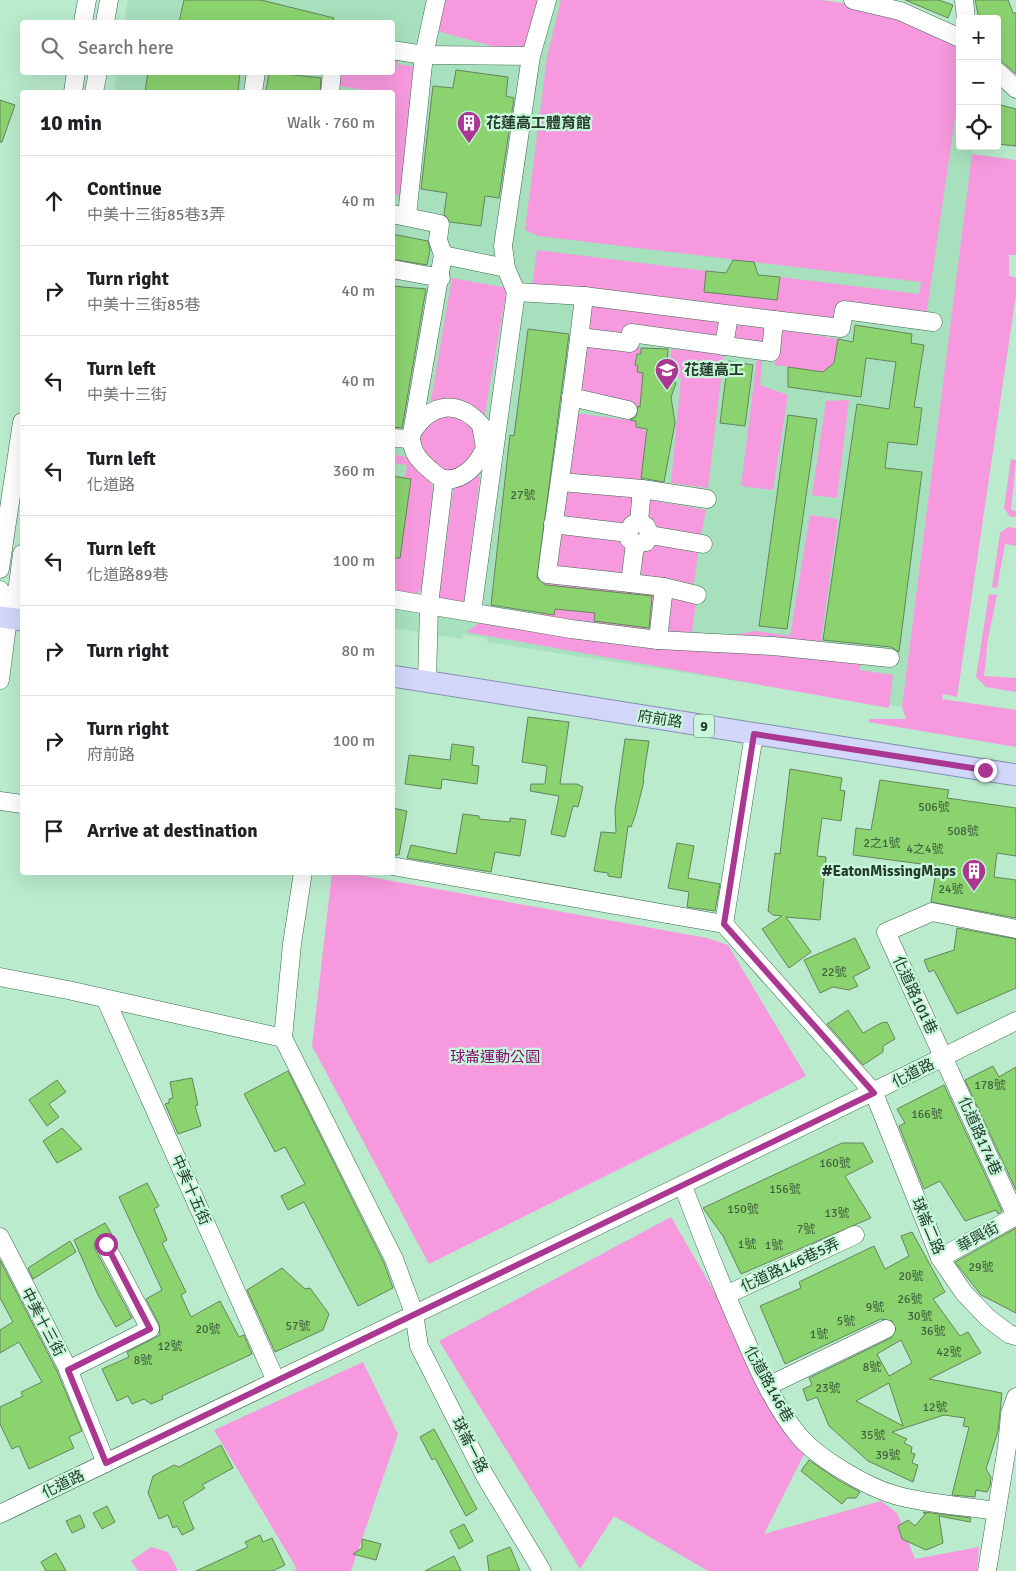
<!DOCTYPE html>
<meta charset="utf-8">
<style>
body{margin:0;font-family:Signika,"Noto Sans TC",sans-serif;background:#f2f2f2;color:#202124}
.controls{position:absolute;right:15px;top:15px;display:grid;overflow:hidden;border-radius:5px;box-shadow:0 5px 20px #0002}
.controls button{width:45px;height:45px;display:grid;place-items:center;padding:0;border:0;border-bottom:1px solid #e0e0e0;background:#fff;color:#202124;font:25px sans-serif}
.stop{position:absolute;width:15px;height:15px;margin:-11px;border:4px solid #aa3892;border-radius:50%;background:#fff}
.stop.end{background:#aa3892;border-color:#fff;box-shadow:0 1px 5px #0008}
.list{margin:0;padding:0;list-style:none}
h2{display:flex;justify-content:space-between;align-items:center;height:65px;margin:0;padding:0 20px;font-size:21px}
h2 small{font-size:16px;font-weight:400;color:#757577}
.list li{display:grid;grid-template-columns:32px 1fr auto;gap:15px;align-items:center;box-sizing:border-box;height:90px;padding:0 20px;border-top:1px solid #e0e0e0}
.list b{display:block;font-size:19px;white-space:nowrap}
.list p{margin:0;font-size:16px;white-space:nowrap;color:#757577}
.list em{font-size:16px;font-style:normal;color:#757577}
.icon{flex:none;width:28px;height:28px;fill:none;stroke:currentColor;stroke-width:2;stroke-linecap:round;stroke-linejoin:round}
.map{position:relative;flex:none;width:1016px;height:1571px;overflow:hidden}
.search{position:absolute;background:#fff;box-shadow:0 5px 20px #0002;left:20px;top:20px;width:375px;height:55px;display:flex;align-items:center;gap:12px;box-sizing:border-box;padding:0 18px;border-radius:5px;color:#757577;font-size:19px}
.panel{position:absolute;background:#fff;box-shadow:0 5px 20px #0002;left:20px;top:90px;width:375px;height:785px;border-radius:5px}
.map>svg:first-child{display:block}
</style>
<div class="map">
<svg width="1016" height="1571" viewBox="0 0 1016 1571">
<rect width="100%" height="100%" fill="#b9ebcc"/>
<!-- built -->
<path fill="#a7e0bd" d="M 128,0 L 795,0 L 960,47 L 960,146 L 972,146 L 972,154 L 902,707 L 488,642 L 486,638 L 463,634 L 462,639 L 393,628 L 392,92 L 114,92 L 117,73 L 392,72 L 392,22 L 124,22 Z"/>
<!-- green -->
<g fill="#f799de">
<path d="M 445,0 L 541,0 L 526,55 L 437,31 Z"/>
<path d="M 561,0 L 822,0 L 877,8 L 960,41 L 960,84 L 926,317 L 840,305 L 837,325 L 532,287 L 537,250 L 706,271 L 704,292 L 777,300 L 780,277 L 919,294 L 921,282 L 538,236 L 525,230 L 547,57 Z"/>
<path d="M 393,58 L 398,59 L 397,79 L 399,64 L 421,68 L 401,196 L 393,194 L 394,96 L 392,92 L 376,92 L 339,86 L 341,73 L 392,72 Z"/>
<path d="M 972,154 L 1016,160 L 1016,255 L 1009,255 L 1009,276 L 1016,278 L 1016,294 L 957,697 L 943,694 L 942,699 L 1016,710 L 1016,747 L 868,722 L 870,719 L 906,719 L 902,707 Z"/>
<path d="M 452,278 L 507,288 L 484,419 L 429,411 Z"/>
<path d="M 590,300 L 723,318 L 720,342 L 628,340 L 585,335 Z"/>
<path d="M 734,317 L 765,327 L 763,344 L 731,339 Z"/>
<path d="M 781,329 L 838,339 L 836,354 L 844,356 L 823,372 L 774,365 Z"/>
<path d="M 584,340 L 641,348 L 641,354 L 636,354 L 635,364 L 638,366 L 637,372 L 643,373 L 640,407 L 576,396 Z"/>
<path d="M 671,349 L 724,353 L 708,488 L 671,483 L 681,378 L 669,377 Z"/>
<path d="M 757,358 L 762,358 L 760,385 L 788,395 L 773,490 L 741,486 Z"/>
<path d="M 849,400 L 837,498 L 812,495 L 826,401 Z"/>
<path d="M 451,412 L 477,428 L 476,458 L 452,473 L 433,468 L 419,444 L 424,426 Z"/>
<path d="M 575,413 L 636,421 L 636,427 L 642,428 L 647,434 L 641,484 L 566,478 Z"/>
<path d="M 396,455 C 416,457 429,471 433,490 L 422,588 L 417,594 L 393,591 L 393,574 L 407,465 L 394,463 Z"/>
<path d="M 1011,459 L 1016,460 L 1011,510 L 1016,511 L 1016,517 L 1010,517 L 1004,508 Z"/>
<path d="M 471,475 L 480,476 L 464,606 L 438,602 L 454,483 Z"/>
<path d="M 565,489 L 637,498 L 626,529 L 559,522 Z"/>
<path d="M 644,499 L 706,510 L 700,541 L 650,526 Z"/>
<path d="M 810,515 L 838,519 L 820,647 L 861,655 L 860,670 L 893,675 L 889,708 L 466,632 L 484,620 L 540,618 L 547,574 L 697,595 L 692,633 L 723,637 L 756,631 L 790,636 Z"/>
<path d="M 1008,527 L 1016,528 L 1016,546 L 1005,544 L 997,588 L 992,587 L 1000,533 Z"/>
<path d="M 558,528 L 626,541 L 629,580 L 553,572 Z"/>
<path d="M 648,543 L 699,547 L 693,590 L 634,580 L 638,548 Z"/>
<path d="M 989,594 L 997,595 L 988,639 L 984,676 L 1016,678 L 1016,692 L 986,687 L 976,677 Z"/>
<path d="M 332,873 L 348,873 L 707,938 L 728,945 L 806,1076 L 429,1264 L 312,1046 Z"/>
<path d="M 671,1217 L 806,1450 L 764,1534 L 881,1501 L 897,1513 L 915,1559 L 979,1547 L 977,1571 L 708,1571 L 614,1516 L 580,1569 L 439,1341 Z"/>
<path d="M 363,1362 L 398,1434 L 351,1571 L 293,1571 L 297,1569 L 214,1430 Z"/>
<path d="M 151,1547 L 168,1552 L 178,1571 L 138,1571 L 131,1561 Z"/>
</g>
<!-- building -->
<g fill="#8bd36f" stroke="#67835c" fill-rule="evenodd">
<path d="M 184,0 L 261,0 L 334,18 L 333,22 L 179,22 Z"/>
<path d="M 905,0 L 939,0 L 953,5 L 948,18 Z"/>
<path d="M 975,0 L 1008,0 L 1013,13 L 1016,13 L 1016,74 L 997,57 L 997,19 L 979,19 Z"/>
<path d="M 456,70 L 508,77 L 506,96 L 514,98 L 499,198 L 485,196 L 481,226 L 450,222 L 444,214 L 447,193 L 421,189 L 433,86 L 453,88 Z"/>
<path d="M 148,72 L 240,72 L 238,92 L 145,92 Z"/>
<path d="M 269,72 L 321,78 L 320,92 L 266,92 Z"/>
<path d="M 0,100 L 15,105 L 2,142 L 0,142 Z"/>
<path d="M 997,104 L 1016,109 L 1016,146 L 997,144 Z"/>
<path d="M 392,234 L 428,241 L 430,250 L 427,265 L 392,259 Z"/>
<path d="M 733,260 L 754,262 L 758,275 L 780,277 L 777,300 L 704,292 L 706,271 L 726,273 Z"/>
<path d="M 392,286 L 426,289 L 402,428 L 392,427 Z"/>
<path d="M 855,325 L 912,334 L 911,343 L 924,345 L 914,407 L 922,408 L 917,445 L 888,442 L 885,468 L 922,472 L 899,652 L 891,647 L 823,640 L 857,404 L 889,409 L 896,362 L 866,358 L 861,397 L 788,387 L 788,367 L 823,372 L 834,363 L 838,339 L 853,342 Z"/>
<path d="M 528,329 L 569,334 L 537,578 L 546,585 L 652,596 L 649,628 L 594,621 L 595,613 L 555,609 L 554,615 L 491,605 L 510,435 L 514,436 Z"/>
<path d="M 641,348 L 668,349 L 666,379 L 676,383 L 671,397 L 675,423 L 664,482 L 641,478 L 647,429 L 636,427 L 636,421 L 630,420 L 636,417 L 638,406 L 640,407 L 643,373 L 637,372 L 638,366 L 635,365 L 637,354 L 641,354 Z"/>
<path d="M 728,361 L 753,365 L 745,426 L 720,423 Z"/>
<path d="M 788,415 L 817,419 L 787,629 L 759,626 Z"/>
<path d="M 392,476 L 411,479 L 400,558 L 392,558 Z"/>
<path d="M 528,717 L 569,722 L 560,784 L 577,784 L 583,787 L 578,807 L 573,806 L 565,837 L 551,834 L 559,796 L 530,791 L 531,784 L 545,784 L 547,766 L 522,762 Z"/>
<path d="M 625,739 L 649,741 L 643,780 L 644,781 L 636,813 L 631,827 L 628,826 L 621,878 L 608,876 L 608,873 L 594,871 L 601,832 L 616,833 L 615,810 Z"/>
<path d="M 452,744 L 474,747 L 472,765 L 479,766 L 477,784 L 442,779 L 441,789 L 405,784 L 409,755 L 450,760 Z"/>
<path d="M 790,769 L 842,778 L 840,790 L 845,791 L 841,821 L 822,818 L 817,856 L 826,857 L 820,920 L 786,917 L 811,952 L 789,968 L 762,929 L 782,916 L 773,915 L 768,911 L 775,853 L 780,854 Z"/>
<path d="M 880,780 L 949,790 L 947,798 L 1016,808 L 1016,856 L 997,853 L 994,877 L 1016,880 L 1016,918 L 931,902 L 937,866 L 853,855 L 856,828 L 871,830 Z"/>
<path d="M 392,808 L 407,811 L 399,855 L 392,855 Z"/>
<path d="M 463,814 L 479,816 L 479,819 L 510,822 L 510,818 L 526,820 L 520,856 L 495,852 L 491,872 L 407,858 L 411,845 L 456,854 Z"/>
<path d="M 677,843 L 694,846 L 688,878 L 720,884 L 715,911 L 687,907 L 689,892 L 668,888 Z"/>
<path d="M 957,928 L 1016,939 L 1016,988 L 957,1014 L 934,970 L 929,972 L 924,960 L 954,950 Z"/>
<path d="M 855,938 L 870,968 L 853,977 L 858,986 L 849,990 L 833,987 L 820,993 L 804,960 Z"/>
<path d="M 848,1010 L 863,1033 L 881,1023 L 887,1022 L 895,1039 L 883,1046 L 883,1052 L 863,1065 L 827,1024 Z"/>
<path d="M 993,1066 L 999,1077 L 1016,1067 L 1016,1190 L 965,1080 Z"/>
<path d="M 288,1071 L 384,1263 L 393,1288 L 358,1306 L 304,1202 L 288,1210 L 281,1196 L 305,1184 L 285,1147 L 275,1152 L 244,1094 Z"/>
<path d="M 192,1078 L 198,1105 L 195,1106 L 201,1126 L 178,1134 L 165,1104 L 169,1103 L 169,1099 L 173,1098 L 170,1082 Z"/>
<path d="M 57,1080 L 66,1092 L 49,1104 L 59,1117 L 47,1126 L 29,1100 Z"/>
<path d="M 944,1085 L 1002,1211 L 998,1214 L 996,1210 L 965,1221 L 940,1181 L 924,1189 L 899,1126 L 905,1123 L 897,1109 Z"/>
<path d="M 62,1128 L 82,1149 L 57,1163 L 43,1141 Z"/>
<path d="M 842,1143 L 863,1143 L 873,1162 L 845,1176 L 871,1218 L 741,1274 L 723,1236 L 703,1208 Z"/>
<path d="M 147,1183 L 159,1206 L 154,1209 L 167,1240 L 162,1243 L 186,1292 L 181,1295 L 191,1317 L 220,1301 L 239,1337 L 244,1335 L 252,1354 L 162,1396 L 163,1399 L 151,1404 L 144,1399 L 132,1404 L 128,1396 L 117,1401 L 102,1369 L 129,1357 L 127,1352 L 160,1335 L 159,1324 L 146,1299 L 162,1290 L 119,1197 Z"/>
<path d="M 105,1223 L 112,1235 L 100,1235 L 94,1243 L 95,1249 L 132,1318 L 116,1327 L 98,1295 L 74,1240 Z"/>
<path d="M 1016,1228 L 1016,1313 L 981,1295 L 955,1262 Z"/>
<path d="M 912,1232 L 945,1292 L 933,1299 L 960,1336 L 968,1332 L 981,1353 L 929,1379 L 1002,1393 L 998,1431 L 986,1469 L 991,1477 L 990,1486 L 987,1492 L 976,1490 L 975,1497 L 952,1495 L 969,1427 L 963,1426 L 965,1418 L 944,1415 L 892,1432 L 907,1439 L 904,1443 L 912,1447 L 911,1453 L 915,1454 L 912,1463 L 918,1465 L 913,1482 L 868,1461 L 829,1426 L 817,1397 L 807,1401 L 803,1389 L 812,1385 L 809,1378 L 891,1338 L 896,1330 L 892,1321 L 881,1319 L 785,1364 L 760,1306 L 801,1288 L 799,1282 L 874,1246 L 885,1269 L 909,1256 L 901,1236 ZM 901,1340 L 912,1363 L 889,1376 L 877,1354 ZM 889,1383 L 903,1426 L 856,1401 Z"/>
<path d="M 70,1241 L 76,1252 L 33,1279 L 28,1268 Z"/>
<path d="M 0,1260 L 57,1371 L 82,1431 L 69,1437 L 74,1448 L 29,1469 L 19,1446 L 12,1449 L 0,1424 L 0,1407 L 23,1396 L 21,1392 L 42,1382 L 19,1342 L 0,1353 L 0,1330 L 13,1322 L 0,1298 Z"/>
<path d="M 282,1268 L 305,1289 L 310,1288 L 329,1314 L 323,1330 L 275,1352 L 247,1290 Z"/>
<path d="M 434,1429 L 477,1509 L 466,1516 L 435,1458 L 432,1460 L 420,1437 Z"/>
<path d="M 221,1445 L 233,1468 L 202,1485 L 205,1488 L 183,1502 L 194,1529 L 182,1535 L 177,1526 L 173,1528 L 168,1515 L 159,1519 L 148,1493 L 153,1476 L 174,1465 L 179,1467 Z"/>
<path d="M 809,1460 L 838,1480 L 860,1492 L 856,1498 L 847,1498 L 842,1504 L 801,1471 Z"/>
<path d="M 107,1506 L 115,1522 L 102,1529 L 93,1513 Z"/>
<path d="M 923,1513 L 924,1512 L 971,1518 L 970,1522 L 939,1516 L 943,1543 L 926,1550 L 902,1539 L 898,1526 L 908,1520 L 915,1526 L 926,1513 Z"/>
<path d="M 80,1515 L 85,1527 L 72,1533 L 66,1521 Z"/>
<path d="M 464,1524 L 473,1541 L 459,1549 L 450,1531 Z"/>
<path d="M 260,1535 L 263,1542 L 272,1538 L 285,1565 L 273,1571 L 196,1571 L 248,1547 L 245,1542 Z"/>
<path d="M 362,1539 L 381,1544 L 376,1560 L 353,1554 L 362,1548 Z"/>
<path d="M 510,1547 L 520,1571 L 489,1571 L 487,1556 Z"/>
<path d="M 56,1553 L 66,1571 L 46,1571 L 41,1562 Z"/>
<path d="M 454,1556 L 461,1571 L 425,1571 Z"/>
</g>
<g fill="none" stroke-linecap="round" stroke-linejoin="round">
<defs>
<g id="minor">
<path d="M 853,0 L 900,11 L 960,38"/>
<path d="M 964,0 L 966,19"/>
<path d="M 83,22 L 87,0"/>
<path d="M 105,22 L 109,0"/>
<path d="M 392,50 L 424,55 L 436,0"/>
<path d="M 997,71 L 1016,89"/>
<path d="M 73,92 L 76,72"/>
<path d="M 94,92 L 98,72"/>
<path d="M 253,92 L 256,72"/>
<path d="M 330,92 L 332,72"/>
<path d="M 392,214 L 440,224 L 438,240 L 443,255"/>
<path d="M 407,216 L 424,55 L 531,56"/>
<path d="M 392,269 L 441,278"/>
<path d="M 516,292 L 584,296 L 774,320"/>
<path d="M 580,337 L 630,343 L 631,333 L 771,352 L 774,320 L 841,328 L 844,310 L 933,322"/>
<path d="M 724,346 L 729,315"/>
<path d="M 571,397 L 628,410"/>
<path d="M 413,431 C 431,403 458,399 481,425 L 485,448"/>
<path d="M 392,438 L 411,439"/>
<path d="M 493,450 L 485,448 C 479,463 463,482 444,479 C 438,478 433,472 428,468 C 418,459 413,453 411,439 L 443,255 L 506,268"/>
<path d="M 561,482 L 642,489 L 707,499"/>
<path d="M 639,522 L 642,489"/>
<path d="M 553,524 L 628,533 L 629,539 L 635,544 L 630,583 L 547,574 C 559,481 574,389 584,296"/>
<path d="M 628,533 L 632,525 L 639,522 L 646,526 L 650,535"/>
<path d="M 635,544 L 646,542 L 650,535 L 703,544"/>
<path d="M 0,569 L 22,422"/>
<path d="M 630,583 L 664,587 L 697,595"/>
<path d="M 0,590 L 8,617"/>
<path d="M 392,599 L 571,629 L 658,640 L 773,646 L 890,658"/>
<path d="M 472,612 L 516,292 L 506,268 L 503,246 L 531,56 L 547,0"/>
<path d="M 658,640 L 664,587"/>
<path d="M 0,680 L 8,618 L 18,585 L 22,554"/>
<path d="M 427,682 L 429,605 L 444,479"/>
<path d="M 0,801 L 22,804"/>
<path d="M 392,866 L 724,924"/>
<path d="M 303,872 L 292,944 L 283,1038 L 394,1259 L 414,1313 L 419,1346 L 485,1476 L 542,1571"/>
<path d="M 724,924 L 874,1093 L 940,1258 L 964,1293 L 988,1318 L 1009,1334 L 1016,1336"/>
<path d="M 724,924 L 754,734"/>
<path d="M 1016,929 L 932,912 L 886,932 L 1016,1216"/>
<path d="M 0,977 L 68,990 L 283,1038"/>
<path d="M 106,1000 L 276,1381"/>
<path d="M 683,1186 C 702,1236 721,1285 743,1334 C 758,1369 775,1407 799,1436 C 819,1459 867,1487 895,1495 C 925,1504 965,1506 996,1511"/>
<path d="M 0,1237 L 67,1367 L 106,1463"/>
<path d="M 940,1258 L 1016,1216"/>
<path d="M 726,1295 L 855,1235"/>
<path d="M 68,1370 L 150,1329 L 105,1244"/>
<path d="M 768,1386 L 886,1329"/>
<path d="M 0,1514 C 339,1350 679,1189 1016,1021"/>
<path d="M 987,1571 L 1007,1447 L 1010,1414 L 1016,1397"/>
</g>
<g id="major">
<path d="M 0,617 L 22,620"/>
<path d="M 392,676 L 1016,775"/>
</g>
</defs>
<!-- minor casing -->
<use href="#minor" stroke="#3b694e" stroke-width="19"/>
<!-- major casing -->
<use href="#major" stroke="#8390b0" stroke-width="23"/>
<!-- minor -->
<use href="#minor" stroke="#fff" stroke-width="18"/>
<!-- major -->
<use href="#major" stroke="#d2d7fa" stroke-width="21"/>
</g>
<g fill="none" stroke-linecap="round" stroke-linejoin="round">
<!-- route -->
<path stroke="#aa3892" stroke-width="6" d="M 106,1244 L 150,1329 L 68,1370 L 106,1463 L 874,1093 L 724,924 L 754,734 L 985,770"/>
</g>
<!-- icons -->
<defs>
<symbol id="building-pin" viewBox="-11 -11 22 30"><path d="M0 17L-7.5 6A9.5 9.5 0 1 1 7.5 6Z" fill="#aa3892" stroke="#c6f8d9"/><path d="M-4-6H4V6H1V3H-1V6H-4ZM-2.5-4.3h1.7v1.8h-1.7ZM.8-4.3h1.7v1.8H.8ZM-2.5-1h1.7V.8h-1.7ZM.8-1h1.7V.8H.8Z" fill="#fff"/></symbol>
<symbol id="school-pin" viewBox="-11 -11 22 30"><path d="M0 17L-7.5 6A9.5 9.5 0 1 1 7.5 6Z" fill="#aa3892" stroke="#c6f8d9"/><path d="M0-5L7-2L0 1L-7-2ZM-4 1L0 2.5L4 1V4Q0 6-4 4Z" fill="#fff"/></symbol>
</defs>
<g fill-rule="evenodd">
<use href="#building-pin" x="455" y="109" width="28" height="38"/>
<use href="#school-pin" x="653" y="356" width="28" height="38"/>
<use href="#building-pin" x="960" y="857" width="28" height="38"/>
</g>
<g text-anchor="middle" stroke-width="4.5" stroke-linejoin="round" paint-order="stroke">
<!-- number labels -->
<g font-size="12" fill="#40613f">
<text x="523" y="499">27號</text>
<text x="934" y="811">506號</text>
<text x="963" y="835">508號</text>
<text x="882" y="847">2之1號</text>
<text x="925" y="853">4之4號</text>
<text x="951" y="893">24號</text>
<text x="834" y="976">22號</text>
<text x="990" y="1089">178號</text>
<text x="927" y="1118">166號</text>
<text x="835" y="1167">160號</text>
<text x="785" y="1193">156號</text>
<text x="743" y="1213">150號</text>
<text x="837" y="1217">13號</text>
<text x="806" y="1233">7號</text>
<text x="747" y="1248">1號</text>
<text x="774" y="1249">1號</text>
<text x="981" y="1271">29號</text>
<text x="911" y="1280">20號</text>
<text x="910" y="1303">26號</text>
<text x="875" y="1311">9號</text>
<text x="920" y="1320">30號</text>
<text x="846" y="1325">5號</text>
<text x="298" y="1330">57號</text>
<text x="208" y="1333">20號</text>
<text x="933" y="1335">36號</text>
<text x="819" y="1338">1號</text>
<text x="170" y="1350">12號</text>
<text x="949" y="1356">42號</text>
<text x="143" y="1364">8號</text>
<text x="872" y="1371">8號</text>
<text x="828" y="1392">23號</text>
<text x="935" y="1411">12號</text>
<text x="873" y="1439">35號</text>
<text x="888" y="1459">39號</text>
</g>
<!-- shield labels -->
<rect fill="#c6f8d9" stroke="#577462" stroke-width="1" x="694" y="714.5" width="20" height="23" rx="4"/>
<g font-size="14" font-weight="bold" fill="#273b2f">
<text x="704" y="731">9</text>
</g>
<!-- poi labels -->
<g font-size="15" font-weight="bold" fill="#273b2f" stroke="#c6f8d9" text-anchor="start">
<text x="486" y="128">花蓮高工體育館</text>
<text x="684" y="375">花蓮高工</text>
<text x="956" y="876" text-anchor="end">#EatonMissingMaps</text>
</g>
<!-- street labels -->
<g font-size="15" fill="#273b2f" stroke="#c6f8d9">
<text transform="translate(660 719) rotate(9)" y="5">府前路</text>
<text transform="translate(915 995) rotate(65)" y="5">化道路101巷</text>
<text transform="translate(913 1073) rotate(-27)" y="5">化道路</text>
<text transform="translate(980 1136) rotate(66)" y="5">化道路174巷</text>
<text transform="translate(191 1190) rotate(66)" y="5">中美十五街</text>
<text transform="translate(928 1226) rotate(67)" y="5">球崙二路</text>
<text transform="translate(978 1237) rotate(-29)" y="5">華興街</text>
<text transform="translate(790 1265) rotate(-25)" y="5">化道路146巷5弄</text>
<text transform="translate(43 1322) rotate(62)" y="5">中美十三街</text>
<text transform="translate(769 1384) rotate(61)" y="5">化道路146巷</text>
<text transform="translate(470 1445) rotate(63)" y="5">球崙一路</text>
<text transform="translate(63 1484) rotate(-26)" y="5">化道路</text>
</g>
<!-- park labels -->
<g font-size="15" fill="#890e73" stroke="#c6f8d9">
<text x="495" y="1062">球崙運動公園</text>
</g>
</g>
</svg>
<div class="controls">
<button>+</button>
<button>−</button>
<button><svg class="icon" aria-label="locate" viewBox="0 0 24 24"><circle cx="12" cy="12" r="6"/><path d="M12 2v4M12 18v4M2 12h4M18 12h4"/></svg></button>
</div>
<div class="stop" style="left:106px;top:1244px"></div>
<div class="stop end" style="left:985px;top:770px"></div>
<div class="search"><svg class="icon" aria-label="search" viewBox="0 0 24 24"><circle cx="10" cy="10" r="6"/><path d="M15 15l6 6"/></svg>Search here</div>
<section class="panel">
<h2>10 min<small>Walk · 760 m</small></h2>
<ul class="list">
<li><svg class="icon" aria-label="ahead" viewBox="0 0 24 24"><path d="M12 20V5M6 11l6-6 6 6"/></svg><div><b>Continue</b><p>中美十三街85巷3弄</p></div><em>40 m</em></li>
<li><svg class="icon" aria-label="right" viewBox="0 0 24 24"><path d="M7 20v-9h11M14 6l5 5-5 5"/></svg><div><b>Turn right</b><p>中美十三街85巷</p></div><em>40 m</em></li>
<li><svg class="icon" aria-label="left" viewBox="0 0 24 24"><path d="M17 20v-9H6M10 6l-5 5 5 5"/></svg><div><b>Turn left</b><p>中美十三街</p></div><em>40 m</em></li>
<li><svg class="icon" aria-label="left" viewBox="0 0 24 24"><path d="M17 20v-9H6M10 6l-5 5 5 5"/></svg><div><b>Turn left</b><p>化道路</p></div><em>360 m</em></li>
<li><svg class="icon" aria-label="left" viewBox="0 0 24 24"><path d="M17 20v-9H6M10 6l-5 5 5 5"/></svg><div><b>Turn left</b><p>化道路89巷</p></div><em>100 m</em></li>
<li><svg class="icon" aria-label="right" viewBox="0 0 24 24"><path d="M7 20v-9h11M14 6l5 5-5 5"/></svg><div><b>Turn right</b></div><em>80 m</em></li>
<li><svg class="icon" aria-label="right" viewBox="0 0 24 24"><path d="M7 20v-9h11M14 6l5 5-5 5"/></svg><div><b>Turn right</b><p>府前路</p></div><em>100 m</em></li>
<li><svg class="icon" aria-label="arrive" viewBox="0 0 24 24"><path d="M6 21V4h12l-3 4 3 4H6"/></svg><div><b>Arrive at destination</b></div></li>
</ul>
</section>
</div>
